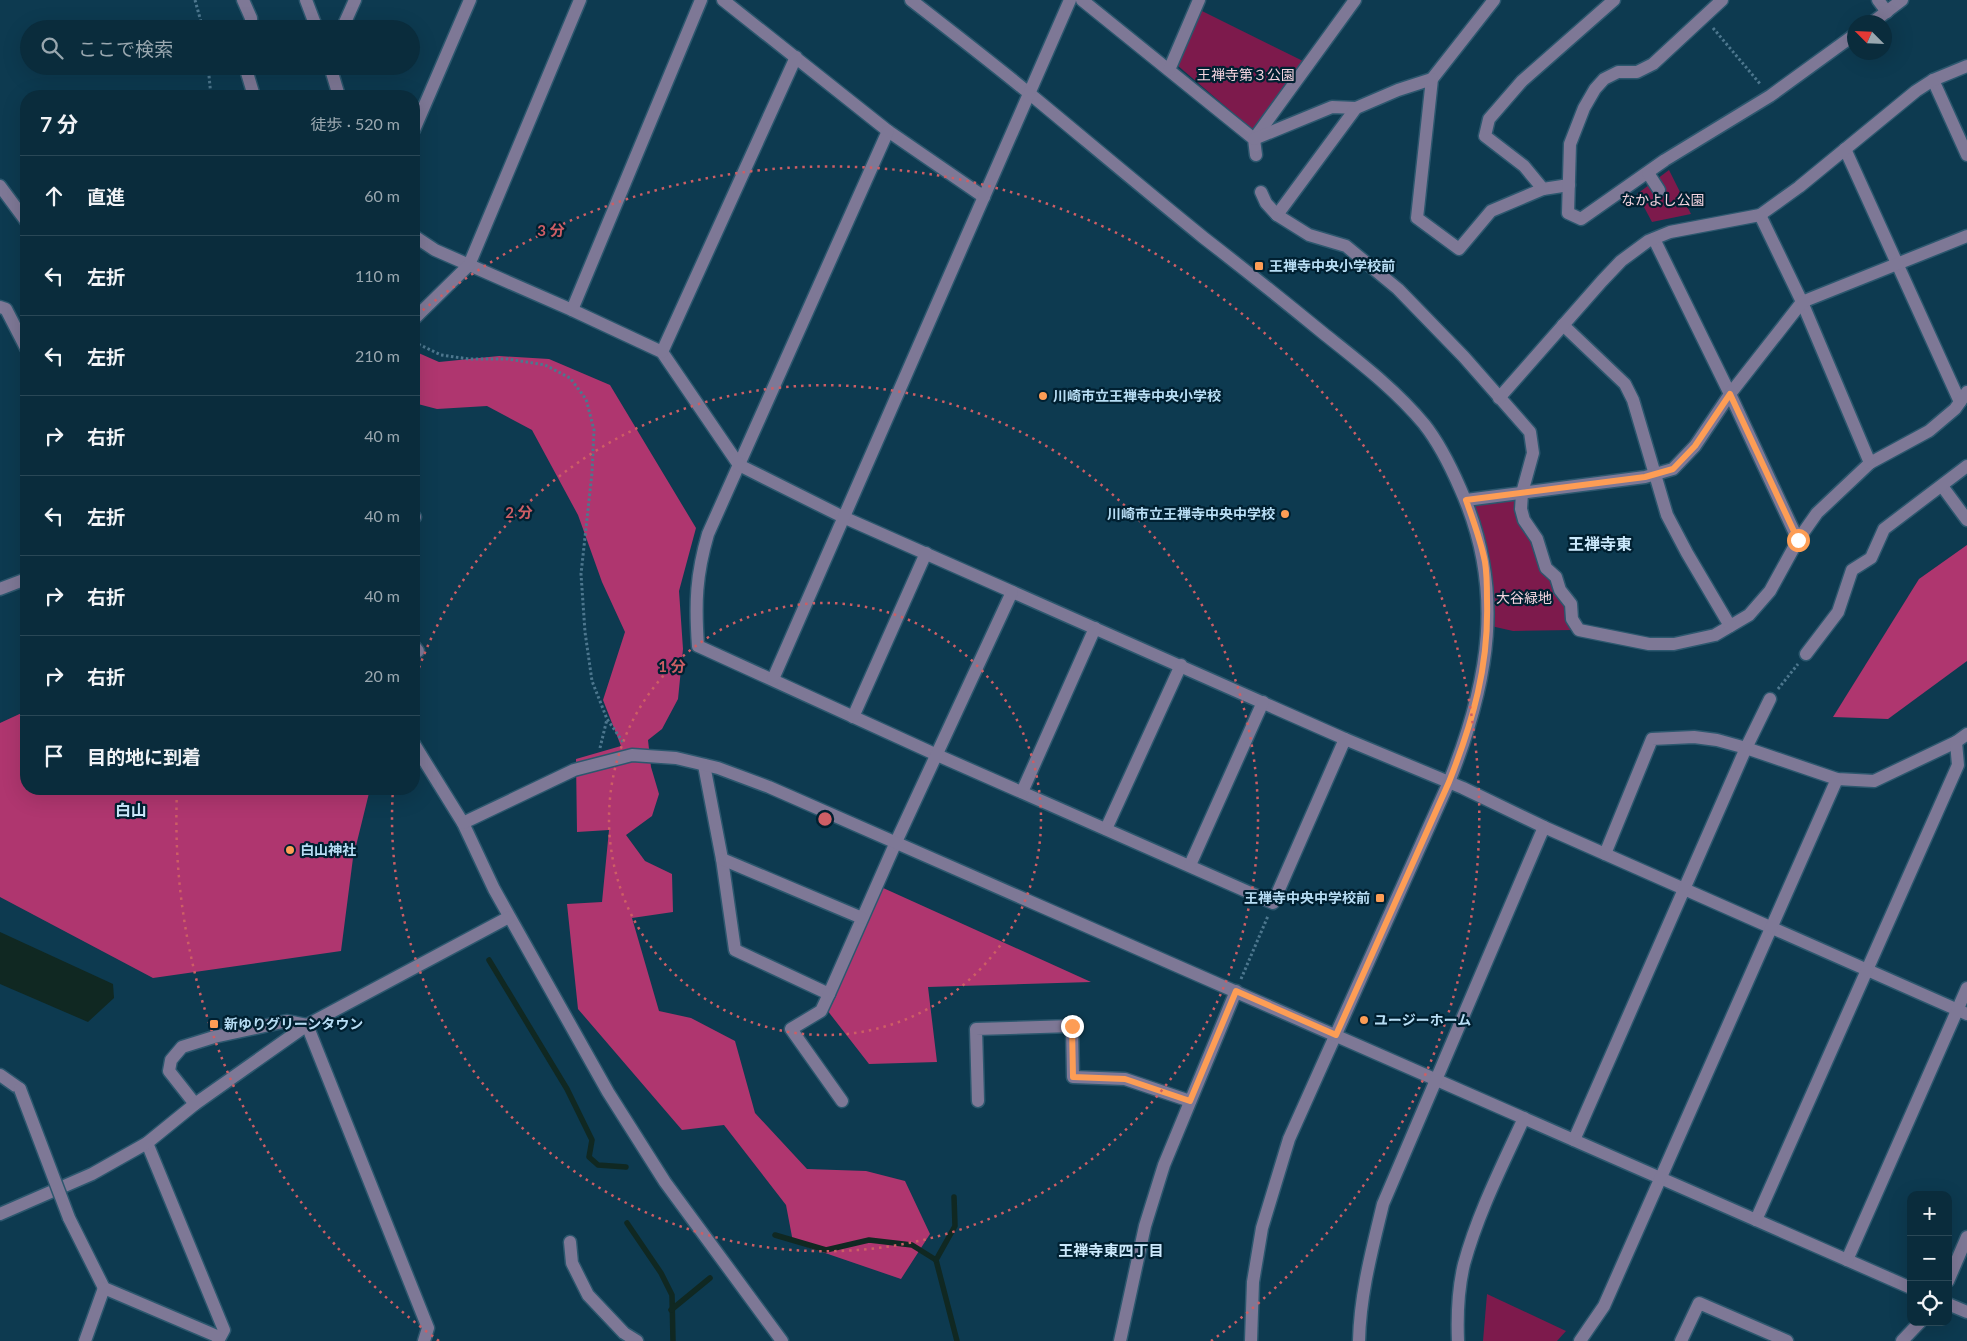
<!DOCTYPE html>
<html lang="ja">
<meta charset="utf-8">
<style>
body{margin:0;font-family:Lato,"Noto Sans JP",sans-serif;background:#183847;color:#f1f3f6}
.controls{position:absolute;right:15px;bottom:15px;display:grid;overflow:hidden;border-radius:10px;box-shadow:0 5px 20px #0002}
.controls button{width:45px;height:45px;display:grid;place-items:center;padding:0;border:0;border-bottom:1px solid #2a4856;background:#0a2c3c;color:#f1f3f6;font:25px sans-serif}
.compass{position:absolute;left:1847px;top:15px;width:45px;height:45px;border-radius:50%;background:#0a2c3c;box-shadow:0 5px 20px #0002;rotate:294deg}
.stop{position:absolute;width:15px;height:15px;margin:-11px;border:4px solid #fd9d55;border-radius:50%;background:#fff}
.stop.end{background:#fd9d55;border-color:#fff;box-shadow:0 1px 5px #0008}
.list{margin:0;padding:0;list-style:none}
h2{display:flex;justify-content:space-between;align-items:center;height:65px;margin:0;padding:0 20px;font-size:21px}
h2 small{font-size:16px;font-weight:400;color:#99a7af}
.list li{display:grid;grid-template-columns:32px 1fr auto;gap:15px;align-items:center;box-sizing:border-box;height:80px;padding:0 20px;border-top:1px solid #2a4856}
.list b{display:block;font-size:19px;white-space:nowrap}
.list em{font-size:16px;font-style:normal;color:#99a7af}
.icon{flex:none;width:28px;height:28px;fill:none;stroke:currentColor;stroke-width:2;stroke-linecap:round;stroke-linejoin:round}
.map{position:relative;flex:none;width:1967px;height:1341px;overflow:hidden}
.search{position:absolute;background:#0a2c3c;box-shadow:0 5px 20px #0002;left:20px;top:20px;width:400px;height:55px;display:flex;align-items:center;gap:12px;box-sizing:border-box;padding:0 18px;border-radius:28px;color:#99a7af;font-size:19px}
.panel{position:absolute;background:#0a2c3c;box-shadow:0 5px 20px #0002;left:20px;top:90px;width:400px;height:705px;border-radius:20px}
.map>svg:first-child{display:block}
</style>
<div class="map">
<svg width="1967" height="1341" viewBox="0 0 1967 1341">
<rect width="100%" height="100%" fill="#0d3a50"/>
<!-- green -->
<g fill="#7d1a4c">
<path d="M 1200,10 L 1305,62 L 1253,130 L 1177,65 Z"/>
<path d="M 1669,170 L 1691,214 L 1652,222 L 1637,194 Z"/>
<path d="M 1519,494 L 1553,579 L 1567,606 L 1573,630 L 1513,631 L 1491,626 L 1470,502 Z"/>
<path d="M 1487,1294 L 1566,1331 L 1557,1341 L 1483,1341 Z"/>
</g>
<!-- forest -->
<g fill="#af366f">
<path d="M 414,351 L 439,362 L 499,356 L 549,359 L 610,385 L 696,528 L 679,591 L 683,649 L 678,699 L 662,729 L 648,740 L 651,767 L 659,794 L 652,816 L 626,835 L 645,861 L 672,874 L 673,912 L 632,918 L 659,1011 L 691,1018 L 735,1041 L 755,1113 L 807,1169 L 866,1171 L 905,1181 L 930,1234 L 901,1279 L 793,1242 L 786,1205 L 724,1125 L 682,1130 L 578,1009 L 567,904 L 602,902 L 609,830 L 577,832 L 576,759 L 621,746 L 603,700 L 625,632 L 602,582 L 578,515 L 532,430 L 487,406 L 437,409 L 414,403 Z"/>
<path d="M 1967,545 L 1967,661 L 1888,719 L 1833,717 L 1919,579 Z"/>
<path d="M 26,711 L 26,789 L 370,789 L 353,858 L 341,951 L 153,978 L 0,897 L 0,723 Z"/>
<path d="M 881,887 L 1091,982 L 928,987 L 937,1062 L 869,1064 L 827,1010 Z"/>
</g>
<!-- water -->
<path fill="#102822" d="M 0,932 L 113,984 L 114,998 L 88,1022 L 0,984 Z"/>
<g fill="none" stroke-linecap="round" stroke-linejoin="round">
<!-- stream -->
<g stroke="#102822" stroke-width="5.5">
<path d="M 489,960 L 567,1089 L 592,1140 L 589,1157 L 598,1165 L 626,1167"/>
<path d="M 627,1223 L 661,1273 L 672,1295 L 673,1341"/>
<path d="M 775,1235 L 826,1250 L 869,1240 L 912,1245 L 936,1260 L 957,1341"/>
<path d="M 936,1260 L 955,1226 L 954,1197"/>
<path d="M 671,1310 L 710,1278"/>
</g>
<defs>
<g id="minor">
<path d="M 243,0 L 251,18 L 251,29"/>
<path d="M 306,0 L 317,29"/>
<path d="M 723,0 L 888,131 L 984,197"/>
<path d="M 911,0 C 951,31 991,62 1030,94 C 1088,142 1146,191 1204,238 C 1244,269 1284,301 1323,333 C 1358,361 1395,389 1424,424 C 1439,443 1450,465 1460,488 C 1506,590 1489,682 1449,782 L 1289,1139 L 1262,1228 L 1253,1282 L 1251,1341"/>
<path d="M 1082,0 L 1254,139 L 1256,155"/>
<path d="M 1494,0 L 1432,79 L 1417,218 L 1459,249 L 1491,211 L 1543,189 L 1569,185"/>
<path d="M 1722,0 L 1653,64 L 1637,72 L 1618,72 L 1604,79 L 1595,89 L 1584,108 L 1570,144 L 1568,213 L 1581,219 L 1665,160 L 1770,96 L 1854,35"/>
<path d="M 1878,0 L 1887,12"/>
<path d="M 1873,22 L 1902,0"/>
<path d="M 342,29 L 355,0"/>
<path d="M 245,66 L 254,96"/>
<path d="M 330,66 L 339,96"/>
<path d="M 1169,70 L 1199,0"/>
<path d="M 1933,80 L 1967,155"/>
<path d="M 414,130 L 470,0"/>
<path d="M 888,131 L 708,534 C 696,575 695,603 698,646 L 937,755 L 1273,903 L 1345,739"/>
<path d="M 1254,139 L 1355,0"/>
<path d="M 1254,139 L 1332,107 L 1356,108"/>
<path d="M 1845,149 L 1960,402"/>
<path d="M 1648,173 L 1659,190"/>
<path d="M 0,186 L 26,221"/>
<path d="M 1543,189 L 1524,166 L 1485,136 L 1489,119 L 1522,81 L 1614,0"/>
<path d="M 1261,192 L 1266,203 L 1277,215 L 1309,235 L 1346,246 L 1398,289 L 1464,357 L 1530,432 L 1533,453 L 1522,493 L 1521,509 L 1524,520 L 1537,539 L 1546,568 L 1556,577 L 1560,590 L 1571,604 L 1572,619 L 1579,630 L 1649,644 L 1674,644 L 1715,635 L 1749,615 L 1770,591 L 1798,540 L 1817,513 L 1870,463 L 1929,431 L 1955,409 L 1967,392"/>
<path d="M 1277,215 L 1356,108 L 1398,90 L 1432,79"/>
<path d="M 1760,215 L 1802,302 L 1870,463"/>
<path d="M 414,236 L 435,250 L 572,310 L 662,352 L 739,465 L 843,517 L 1345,739 L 1463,788 L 1544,827 L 1967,1014"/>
<path d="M 1654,239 L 1730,394 L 1798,540"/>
<path d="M 0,307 L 6,309 L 26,348"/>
<path d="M 572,310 L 701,0"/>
<path d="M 414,319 L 469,265 L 580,0"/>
<path d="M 1563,325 L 1625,384 L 1633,400 L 1667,515 L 1687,553 L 1730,626"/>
<path d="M 662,352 L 796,57"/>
<path d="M 1499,398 L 1602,281 L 1621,261 L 1648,241 L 1670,232 L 1760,215 L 1799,187 L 1916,91 L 1933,80 L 1967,66"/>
<path d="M 1942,486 L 1967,520"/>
<path d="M 1466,500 L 1645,477 L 1673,469 L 1695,446 L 1730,394 L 1802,302 L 1967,236"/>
<path d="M 414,516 L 415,517"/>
<path d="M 0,589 L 26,579"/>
<path d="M 414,646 L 418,651"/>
<path d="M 1806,654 L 1838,612 L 1852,570 L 1871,558 L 1884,529 L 1967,466"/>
<path d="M 773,679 L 1070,0"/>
<path d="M 853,717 L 926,553"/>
<path d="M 414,744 L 463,823 L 494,889 L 608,1092 L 665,1182 L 782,1341"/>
<path d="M 704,765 L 722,859 L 735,950 L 829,994 L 896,842 L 1012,592"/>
<path d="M 1022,792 L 1095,628"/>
<path d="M 463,823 L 574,770 L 632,755 L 676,758 L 718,768 L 769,787 L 1911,1288"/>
<path d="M 1106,829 L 1181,665"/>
<path d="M 1605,854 L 1652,739 L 1694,737 L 1717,740 L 1746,748 L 1837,779 L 1874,781 L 1956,742 L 1967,734"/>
<path d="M 722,859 L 862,918"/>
<path d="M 1190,865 L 1263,702"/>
<path d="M 829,994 L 821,1011 L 791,1029 L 842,1101"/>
<path d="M 307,1025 L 428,1328 L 424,1341"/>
<path d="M 0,1075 L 20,1089"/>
<path d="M 978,1101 L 976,1029 L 1072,1026 L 1073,1077 L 1125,1079 L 1190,1101"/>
<path d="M 195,1104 L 169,1071 L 171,1060 L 182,1047 L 214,1037 L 287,1021 L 307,1025"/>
<path d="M 1574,1140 L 1746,748 L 1770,699"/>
<path d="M 147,1143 L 224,1330 L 218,1341"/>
<path d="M 0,1214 L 92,1174 L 147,1143 L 195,1104 L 307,1025 L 509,917"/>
<path d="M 69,1218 L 104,1288 L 219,1337"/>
<path d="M 1756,1220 L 1958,765 L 1956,742"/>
<path d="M 570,1242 L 572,1263 L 588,1295 L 624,1333 L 637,1341"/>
<path d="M 1847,1260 L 1967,988"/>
<path d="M 1948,1281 L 1967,1237"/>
<path d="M 1948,1304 L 1967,1312"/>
<path d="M 85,1341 L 104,1288"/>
<path d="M 1120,1341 L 1145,1226 L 1164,1165 L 1236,991"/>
<path d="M 1359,1341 C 1360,1294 1372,1250 1383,1204 L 1544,827"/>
<path d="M 1458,1341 C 1457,1316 1458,1289 1464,1264 C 1478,1213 1502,1166 1524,1118"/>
<path d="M 1580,1341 L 1604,1306 L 1837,779"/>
<path d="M 1681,1341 L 1699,1303 L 1787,1341"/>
<path d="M 1902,1341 L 1920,1322"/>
</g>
</defs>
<!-- minor casing -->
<use href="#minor" stroke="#2c576e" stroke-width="15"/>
<!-- path -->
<g stroke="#4d778e" stroke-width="3" stroke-dasharray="2.5 2.5" stroke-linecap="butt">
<path d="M 195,0 L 203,29"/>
<path d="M 1713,28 L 1761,85"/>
<path d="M 208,66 L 211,96"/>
<path d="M 414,342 L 441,355 L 469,359 L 508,359 L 545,365 L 570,378 L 586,399 L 594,430 L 592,473 L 581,574 L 585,632 L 592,681 L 607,719 L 623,742"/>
<path d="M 1778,689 L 1798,664"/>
<path d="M 600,748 L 607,719"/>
<path d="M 1241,979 L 1268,916"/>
</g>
<!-- minor -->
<use href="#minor" stroke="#7e7896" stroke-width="12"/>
<defs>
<path id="minor-bridge" d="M 20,1089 L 69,1218"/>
</defs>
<!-- minor-bridge casing -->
<use href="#minor-bridge" stroke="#2c576e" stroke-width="15" stroke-linecap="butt"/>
<!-- minor-bridge -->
<use href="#minor-bridge" stroke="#7e7896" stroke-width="12"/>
</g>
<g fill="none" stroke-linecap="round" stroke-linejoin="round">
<!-- route -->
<path stroke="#fd9d55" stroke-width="6" d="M 1072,1026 L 1073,1077 L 1125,1079 L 1190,1101 L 1236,991 L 1336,1035 L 1449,782 C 1473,721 1489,666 1487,600 C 1487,588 1487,574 1485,562 C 1481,541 1473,520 1466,500 L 1645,477 L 1673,469 L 1695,446 L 1730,394 L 1798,540"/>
</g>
<!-- distance rings -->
<g fill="none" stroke="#cd5e65" stroke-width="2.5" stroke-dasharray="2.5 5">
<circle cx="825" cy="819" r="216"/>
<path d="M414 682A433 433 0 1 1 393 789"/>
<path d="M439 1341A649 649 0 0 1 177 791M417 315A649 649 0 1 1 1211 1341"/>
</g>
<!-- markers -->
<g fill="#fd9d55" stroke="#002031" stroke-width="2">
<rect x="1254" y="261" width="10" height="10" rx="2.5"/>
<circle cx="1043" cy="396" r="5"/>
<circle cx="1285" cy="514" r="5"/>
<circle cx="290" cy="850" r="5"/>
<rect x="1375" y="893" width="10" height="10" rx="2.5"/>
<circle cx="1364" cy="1020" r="5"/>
<rect x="209" y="1019" width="10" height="10" rx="2.5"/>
</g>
<g text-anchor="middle" stroke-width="4.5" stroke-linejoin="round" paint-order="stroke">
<!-- park labels -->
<g font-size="14" fill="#f4d4df" stroke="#002031">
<text x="1246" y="80">王禅寺第３公園</text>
<text x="1663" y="205">なかよし公園</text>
<text x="1524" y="603">大谷緑地</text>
</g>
<!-- poi labels -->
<g font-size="14" font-weight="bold" fill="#b7ddf4" stroke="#002031" text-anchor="start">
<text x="1269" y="271">王禅寺中央小学校前</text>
<text x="1053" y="401">川崎市立王禅寺中央小学校</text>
<text x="1275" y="519" text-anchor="end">川崎市立王禅寺中央中学校</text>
<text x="300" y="855">白山神社</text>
<text x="1370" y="903" text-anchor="end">王禅寺中央中学校前</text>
<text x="1374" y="1025">ユージーホーム</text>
<text x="224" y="1029">新ゆりグリーンタウン</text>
</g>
<!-- neighbourhood labels -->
<g font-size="15" font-weight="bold" fill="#cbe9fc" stroke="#002031">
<text x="1111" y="1256">王禅寺東四丁目</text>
</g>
<!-- quarter labels -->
<g font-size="16" font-weight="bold" fill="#cbe9fc" stroke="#002031">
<text x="1600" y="550">王禅寺東</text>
<text x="131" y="816">白山</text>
</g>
</g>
<circle cx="825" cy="819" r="8" fill="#cd5e65" stroke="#002031" stroke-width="2.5"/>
<g font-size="15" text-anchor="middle" font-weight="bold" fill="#cd5e65" stroke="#002031" stroke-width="4.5" stroke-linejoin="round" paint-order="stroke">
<text x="551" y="236">3 分</text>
<text x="519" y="518">2 分</text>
<text x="672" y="672">1 分</text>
</g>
</svg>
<div class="controls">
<button>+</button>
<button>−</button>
<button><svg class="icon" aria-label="locate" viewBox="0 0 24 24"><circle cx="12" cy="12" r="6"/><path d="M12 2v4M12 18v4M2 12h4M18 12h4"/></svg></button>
</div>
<svg class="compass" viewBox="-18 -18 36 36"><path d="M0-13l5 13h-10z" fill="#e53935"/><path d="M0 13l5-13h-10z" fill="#99a7af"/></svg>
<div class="stop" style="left:1798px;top:540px"></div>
<div class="stop end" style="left:1072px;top:1026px"></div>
<div class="search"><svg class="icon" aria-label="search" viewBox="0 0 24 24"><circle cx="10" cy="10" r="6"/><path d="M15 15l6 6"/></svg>ここで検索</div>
<section class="panel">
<h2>7 分<small>徒歩 · 520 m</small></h2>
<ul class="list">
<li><svg class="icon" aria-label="ahead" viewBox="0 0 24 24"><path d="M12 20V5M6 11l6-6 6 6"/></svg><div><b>直進</b></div><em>60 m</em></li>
<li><svg class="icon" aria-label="left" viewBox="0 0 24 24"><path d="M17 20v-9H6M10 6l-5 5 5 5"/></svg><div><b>左折</b></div><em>110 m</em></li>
<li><svg class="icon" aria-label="left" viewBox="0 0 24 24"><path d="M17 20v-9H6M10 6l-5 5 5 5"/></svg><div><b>左折</b></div><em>210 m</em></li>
<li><svg class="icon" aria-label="right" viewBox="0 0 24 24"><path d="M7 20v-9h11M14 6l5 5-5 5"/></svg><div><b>右折</b></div><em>40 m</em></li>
<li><svg class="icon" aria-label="left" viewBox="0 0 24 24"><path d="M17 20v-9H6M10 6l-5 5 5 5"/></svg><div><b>左折</b></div><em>40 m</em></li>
<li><svg class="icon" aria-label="right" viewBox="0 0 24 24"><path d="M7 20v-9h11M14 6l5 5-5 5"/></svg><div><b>右折</b></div><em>40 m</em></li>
<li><svg class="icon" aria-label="right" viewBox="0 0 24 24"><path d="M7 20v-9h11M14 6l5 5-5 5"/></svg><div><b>右折</b></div><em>20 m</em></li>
<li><svg class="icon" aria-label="arrive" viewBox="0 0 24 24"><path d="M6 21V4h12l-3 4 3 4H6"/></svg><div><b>目的地に到着</b></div></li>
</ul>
</section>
</div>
